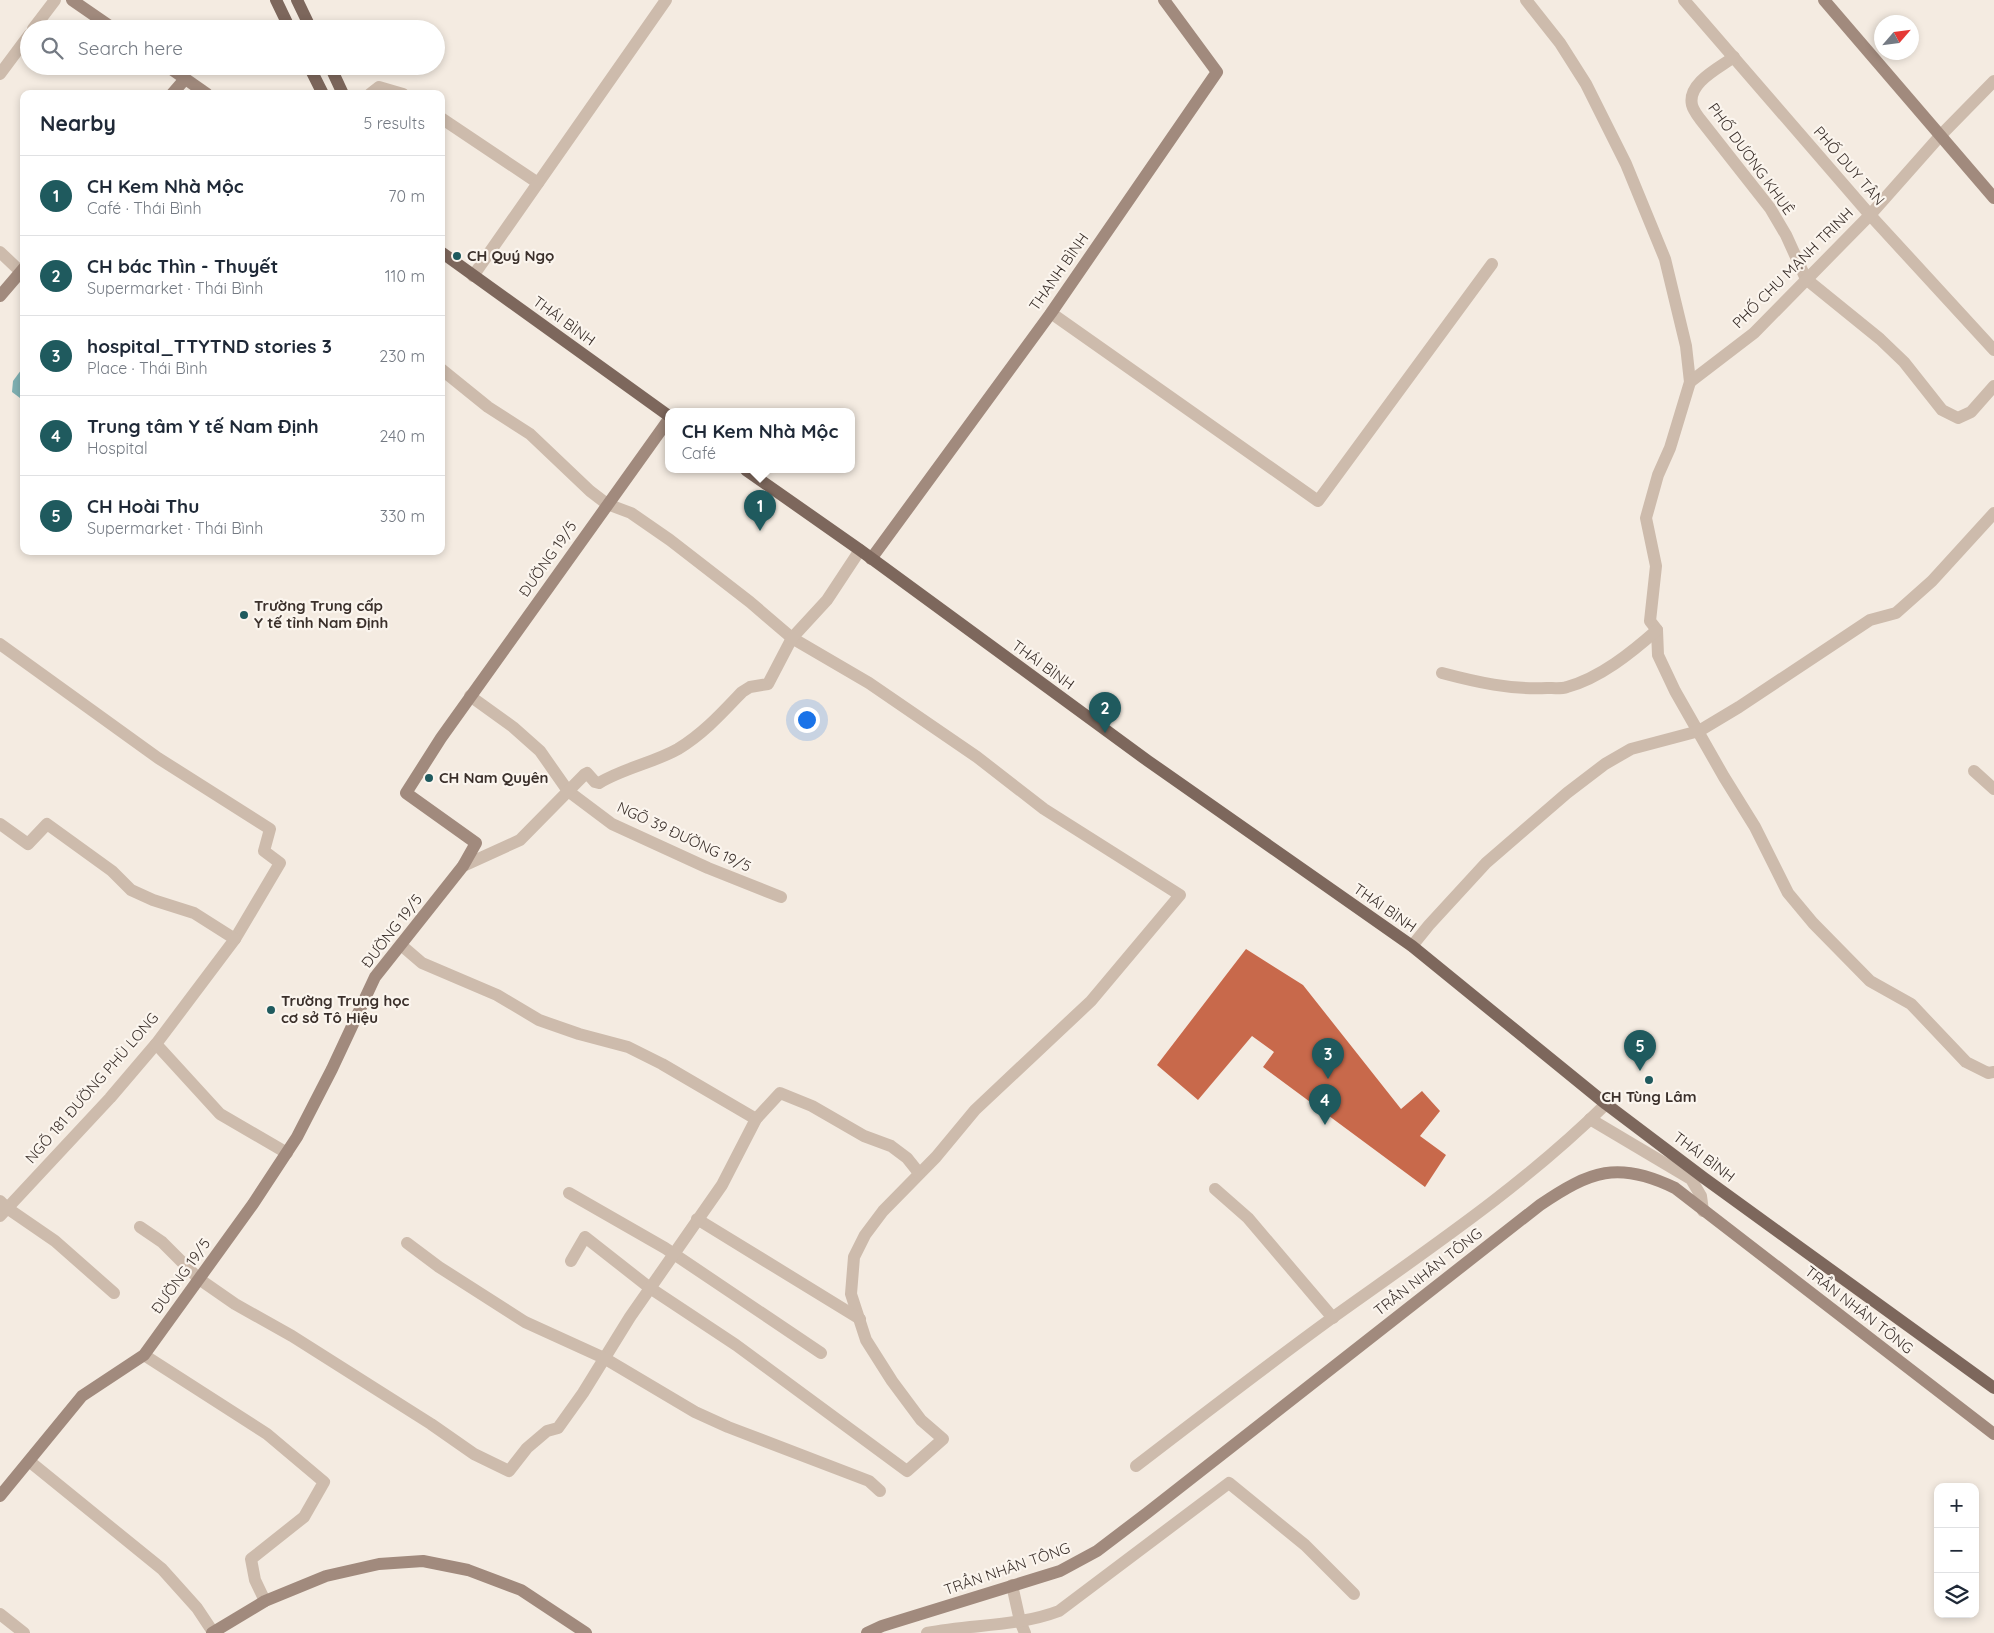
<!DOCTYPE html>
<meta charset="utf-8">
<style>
body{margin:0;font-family:Quicksand,sans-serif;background:#f6f6f7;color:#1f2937}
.controls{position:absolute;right:15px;bottom:15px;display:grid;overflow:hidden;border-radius:10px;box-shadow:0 2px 8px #0003}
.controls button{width:45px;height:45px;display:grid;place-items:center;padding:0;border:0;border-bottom:1px solid #e0e1e3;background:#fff;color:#1f2937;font:25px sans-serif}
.compass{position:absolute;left:1874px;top:15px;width:45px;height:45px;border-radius:50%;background:#fff;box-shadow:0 2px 8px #0003;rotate:62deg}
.you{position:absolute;left:806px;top:719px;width:18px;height:18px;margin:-12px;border:4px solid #fff;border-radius:50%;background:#1a73e8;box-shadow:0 0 0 8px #1a73e833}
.badge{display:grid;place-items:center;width:32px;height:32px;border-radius:50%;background:#1f5a5e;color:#fff;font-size:16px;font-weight:700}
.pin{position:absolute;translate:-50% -41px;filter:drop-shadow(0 1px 2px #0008)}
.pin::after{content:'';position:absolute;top:26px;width:18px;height:15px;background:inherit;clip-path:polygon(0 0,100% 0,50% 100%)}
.popup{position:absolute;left:665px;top:408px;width:190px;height:65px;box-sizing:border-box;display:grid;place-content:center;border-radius:10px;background:#fff;filter:drop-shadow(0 1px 4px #0005);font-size:16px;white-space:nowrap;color:#747a83}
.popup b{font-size:19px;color:#1f2937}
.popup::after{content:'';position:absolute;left:50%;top:100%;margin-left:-10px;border:10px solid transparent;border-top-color:#fff}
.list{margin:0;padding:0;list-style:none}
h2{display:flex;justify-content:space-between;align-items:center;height:65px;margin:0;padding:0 20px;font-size:21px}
h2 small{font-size:16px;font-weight:400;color:#747a83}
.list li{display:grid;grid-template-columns:32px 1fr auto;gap:15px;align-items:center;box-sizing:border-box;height:80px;padding:0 20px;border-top:1px solid #e0e1e3}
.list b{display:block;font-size:19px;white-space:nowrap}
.list p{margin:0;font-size:16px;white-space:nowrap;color:#747a83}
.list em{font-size:16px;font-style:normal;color:#747a83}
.icon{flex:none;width:28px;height:28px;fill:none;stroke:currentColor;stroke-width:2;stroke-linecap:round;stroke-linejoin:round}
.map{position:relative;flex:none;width:1994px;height:1633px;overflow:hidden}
.search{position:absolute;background:#fff;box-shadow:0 2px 8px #0003;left:20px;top:20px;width:425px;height:55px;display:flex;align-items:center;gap:12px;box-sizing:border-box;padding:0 18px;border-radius:28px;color:#747a83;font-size:19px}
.panel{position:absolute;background:#fff;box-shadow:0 2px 8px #0003;left:20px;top:90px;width:425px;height:465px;border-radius:10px}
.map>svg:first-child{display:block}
</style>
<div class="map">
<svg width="1994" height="1633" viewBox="0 0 1994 1633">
<rect width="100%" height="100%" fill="#f4ebe1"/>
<!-- water -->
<path fill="#7fb0b2" d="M 24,366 L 24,401 L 12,392 L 13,381 Z"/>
<!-- building -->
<path fill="#c8694b" d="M 1246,949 L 1303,985 L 1401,1109 L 1422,1091 L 1440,1111 L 1420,1136 L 1446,1155 L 1425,1187 L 1263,1067 L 1274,1052 L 1252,1036 L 1198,1100 L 1157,1065 Z"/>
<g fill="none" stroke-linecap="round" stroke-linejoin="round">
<!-- street -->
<g stroke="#cdbbac" stroke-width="12">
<path d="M 1526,0 L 1560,43 L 1586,84 L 1626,164 L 1665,259 L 1686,346 L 1690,382 L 1670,448 L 1658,475 L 1646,518 L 1656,566 L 1650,621 L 1657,630 L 1658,655 L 1675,691 L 1724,777 L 1755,827 L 1788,893 L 1813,923 L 1870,981 L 1911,1004 L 1966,1062 L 1988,1073 L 1994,1072"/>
<path d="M 1684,0 L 1870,215 L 1994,350"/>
<path d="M 33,29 L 55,0"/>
<path d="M 1734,57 C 1719,68 1687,83 1692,105 C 1693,109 1697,115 1700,119 L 1770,208 L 1786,235 L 1806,279 L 1880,339 L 1904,362 L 1942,410 L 1958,418 L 1971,412 L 1994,386"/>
<path d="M 0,74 L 29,35"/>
<path d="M 370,94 L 379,87 L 403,94"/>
<path d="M 441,118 L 538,183"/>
<path d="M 0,252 L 21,272"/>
<path d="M 473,276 L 666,0"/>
<path d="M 1051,313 L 1318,501 L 1492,264"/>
<path d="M 441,369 L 488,407 L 530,434 L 590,491 L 607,504 L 631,513 L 670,540 L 750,602 L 792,638 L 869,683 L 977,757 L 1044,809 L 1180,895 L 1091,1001 L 975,1110 L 936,1157 L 883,1211 L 865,1235 L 854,1257 L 851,1294 L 866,1340 L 892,1381 L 921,1420 L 943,1439 L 907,1471 L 736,1345 L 650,1288 L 585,1237 L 571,1261"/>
<path d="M 1690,382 L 1754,333 L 1870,215 L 1940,136 L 1994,81"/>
<path d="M 0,644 L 158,758 L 270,829 L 264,851 L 280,863 L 235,939 L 156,1044 L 110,1098 L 0,1216"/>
<path d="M 1442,673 C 1476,682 1511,690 1547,688 C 1553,688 1561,689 1567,687 C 1600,678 1631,653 1657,630"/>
<path d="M 470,696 L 513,727 L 540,751 L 568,791 L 612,824 L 708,868 L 781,897"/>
<path d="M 1974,771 L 1994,789"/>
<path d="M 0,824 L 28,844 L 47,824 L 112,871 L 131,890 L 153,900 L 194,913 L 235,939"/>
<path d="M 463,866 L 520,840 L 585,774 L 587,773 L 595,782 L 599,783 C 624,768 653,763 678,749 C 703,734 722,713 742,692 L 750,687 L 768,684 L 792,638 L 827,600 L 860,550"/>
<path d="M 401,945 L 422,963 L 497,995 L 539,1020 L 579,1034 L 628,1047 L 662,1064 L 756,1119"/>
<path d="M 1412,946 L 1429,925 L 1486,863 L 1567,793 L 1605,764 L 1631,749 L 1699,731 L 1739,707 L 1870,620 L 1896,613 L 1932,581 L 1994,513"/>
<path d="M 156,1044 L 220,1114 L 287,1153"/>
<path d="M 1590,1119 L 1691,1179 L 1701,1196 L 1703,1211"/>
<path d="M 1215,1189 L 1248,1218 L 1333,1318"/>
<path d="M 569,1193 L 665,1248 L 821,1353"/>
<path d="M 0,1201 L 7,1208 L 55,1241 L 114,1293"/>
<path d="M 697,1219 L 860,1319"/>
<path d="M 140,1227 L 162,1242 L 199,1279 L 235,1304 L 292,1336 L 431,1424 L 474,1454 L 509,1471 L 527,1448 L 547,1431 L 558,1428 L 583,1393 L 630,1317 L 722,1185 L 756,1119 L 780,1093 L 812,1106 L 864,1136 L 891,1146 L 907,1158 L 919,1173"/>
<path d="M 407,1243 L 439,1267 L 525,1322 L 604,1358 L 695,1412 L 728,1427 L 869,1481 L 880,1491"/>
<path d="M 144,1355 L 267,1434 L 324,1482 L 304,1517 L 251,1559 L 255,1580 L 265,1601"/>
<path d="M 29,1461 L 162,1569 L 197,1608 L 213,1632"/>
<path d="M 1136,1466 C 1201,1416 1266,1366 1332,1318 C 1427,1250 1523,1186 1606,1104"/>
<path d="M 1012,1585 L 1020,1621 L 1025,1633"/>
<path d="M 0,1614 L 24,1633"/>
<path d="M 927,1633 C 971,1624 1017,1627 1059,1611 L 1229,1483 L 1305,1545 L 1354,1594"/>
</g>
<!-- secondary -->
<g stroke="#a18a7d" stroke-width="12">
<path d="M 72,0 L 114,29"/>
<path d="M 1824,0 L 1994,198"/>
<path d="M 167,66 L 207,94"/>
<path d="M 172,94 L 185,79"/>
<path d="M 0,296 L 24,268"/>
<path d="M 871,559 L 1051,313 L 1217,72 L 1164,0"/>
<path d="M 0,1496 L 82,1396 L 144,1355 L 253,1204 L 297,1137 L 332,1069 L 375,977 L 463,866 L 476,843 L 406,793 L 441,738 L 669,419"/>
<path d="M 212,1633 L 265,1601 L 326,1576 L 379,1564 L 423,1561 L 468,1570 L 521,1590 L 586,1633"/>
<path d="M 867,1633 L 882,1626 L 1060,1571 L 1097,1551 L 1147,1513 L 1540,1205 C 1590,1171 1618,1160 1675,1188 L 1994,1434"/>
</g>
<!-- primary -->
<g stroke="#7d675c" stroke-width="12">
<path d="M 276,0 L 290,29"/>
<path d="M 297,0 L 311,29"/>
<path d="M 309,66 L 323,94"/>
<path d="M 330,66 L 343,94"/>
<path d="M 441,252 L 669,416"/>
<path d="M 746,470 L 860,550 L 1148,761 L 1412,946 L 1606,1104 L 1704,1178 L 1994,1388"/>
</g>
</g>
<!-- markers -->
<g fill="#1f5a5e" stroke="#fbf5ee" stroke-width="2">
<circle cx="457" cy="256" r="5"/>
<circle cx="244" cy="615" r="5"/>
<circle cx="429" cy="778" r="5"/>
<circle cx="271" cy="1010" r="5"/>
<circle cx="1649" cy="1080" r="5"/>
</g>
<g text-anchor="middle" stroke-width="4.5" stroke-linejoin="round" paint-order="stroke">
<!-- street labels -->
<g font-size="15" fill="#3b302b" stroke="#fbf5ee">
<text transform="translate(1751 159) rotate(54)" y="5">PHỐ DƯƠNG KHUÊ</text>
<text transform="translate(1849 166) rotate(49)" y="5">PHỐ DUY TÂN</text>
<text transform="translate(1793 268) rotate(-45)" y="5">PHỐ CHU MẠNH TRINH</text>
<text transform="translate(1059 272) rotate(-55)" y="5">THANH BÌNH</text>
<text transform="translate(564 321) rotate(36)" y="5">THÁI BÌNH</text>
<text transform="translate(548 559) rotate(-55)" y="5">ĐƯỜNG 19/5</text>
<text transform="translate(1043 665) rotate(36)" y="5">THÁI BÌNH</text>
<text transform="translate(684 837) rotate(25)" y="5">NGÕ 39 ĐƯỜNG 19/5</text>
<text transform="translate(1385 908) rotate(35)" y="5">THÁI BÌNH</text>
<text transform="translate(392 931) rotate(-52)" y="5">ĐƯỜNG 19/5</text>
<text transform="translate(92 1088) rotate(-49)" y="5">NGÕ 181 ĐƯỜNG PHÙ LONG</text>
<text transform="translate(1704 1157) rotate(37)" y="5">THÁI BÌNH</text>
<text transform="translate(1428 1272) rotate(-38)" y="5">TRẦN NHÂN TÔNG</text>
<text transform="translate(181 1276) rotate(-54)" y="5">ĐƯỜNG 19/5</text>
<text transform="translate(1859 1310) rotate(38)" y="5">TRẦN NHÂN TÔNG</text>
<text transform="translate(1007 1569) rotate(-19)" y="5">TRẦN NHÂN TÔNG</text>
</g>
<!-- poi labels -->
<g font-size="15" font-weight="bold" fill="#3b302b" stroke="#fbf5ee" text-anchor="start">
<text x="467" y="261">CH Quý Ngọ</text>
<text x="254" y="611">Trường Trung cấp<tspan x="254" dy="17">Y tế tỉnh Nam Định</tspan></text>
<text x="439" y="783">CH Nam Quyên</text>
<text x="281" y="1006">Trường Trung học<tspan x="281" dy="17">cơ sở Tô Hiệu</tspan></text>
<text x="1649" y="1102" text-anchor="middle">CH Tùng Lâm</text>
</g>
</g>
</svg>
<div class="controls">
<button>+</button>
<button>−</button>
<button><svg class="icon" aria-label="layers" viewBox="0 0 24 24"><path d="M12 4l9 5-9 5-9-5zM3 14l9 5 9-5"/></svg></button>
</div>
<svg class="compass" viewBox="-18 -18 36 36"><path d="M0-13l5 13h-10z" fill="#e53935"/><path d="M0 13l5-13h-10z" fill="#747a83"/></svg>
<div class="you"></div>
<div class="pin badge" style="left:760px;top:531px">1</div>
<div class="popup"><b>CH Kem Nhà Mộc</b>Café</div>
<div class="pin badge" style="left:1105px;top:733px">2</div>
<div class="pin badge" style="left:1328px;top:1079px">3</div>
<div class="pin badge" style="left:1325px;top:1125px">4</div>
<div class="pin badge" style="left:1640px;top:1071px">5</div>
<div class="search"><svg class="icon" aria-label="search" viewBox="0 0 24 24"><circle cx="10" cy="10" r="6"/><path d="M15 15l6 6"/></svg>Search here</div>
<section class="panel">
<h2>Nearby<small>5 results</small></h2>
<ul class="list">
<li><span class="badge">1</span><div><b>CH Kem Nhà Mộc</b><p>Café · Thái Bình</p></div><em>70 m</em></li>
<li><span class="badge">2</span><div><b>CH bác Thìn - Thuyết</b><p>Supermarket · Thái Bình</p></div><em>110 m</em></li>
<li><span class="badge">3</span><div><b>hospital_TTYTND stories 3</b><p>Place · Thái Bình</p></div><em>230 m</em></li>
<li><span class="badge">4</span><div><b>Trung tâm Y tế Nam Định</b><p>Hospital</p></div><em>240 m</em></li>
<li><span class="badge">5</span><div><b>CH Hoài Thu</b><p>Supermarket · Thái Bình</p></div><em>330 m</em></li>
</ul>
</section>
</div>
